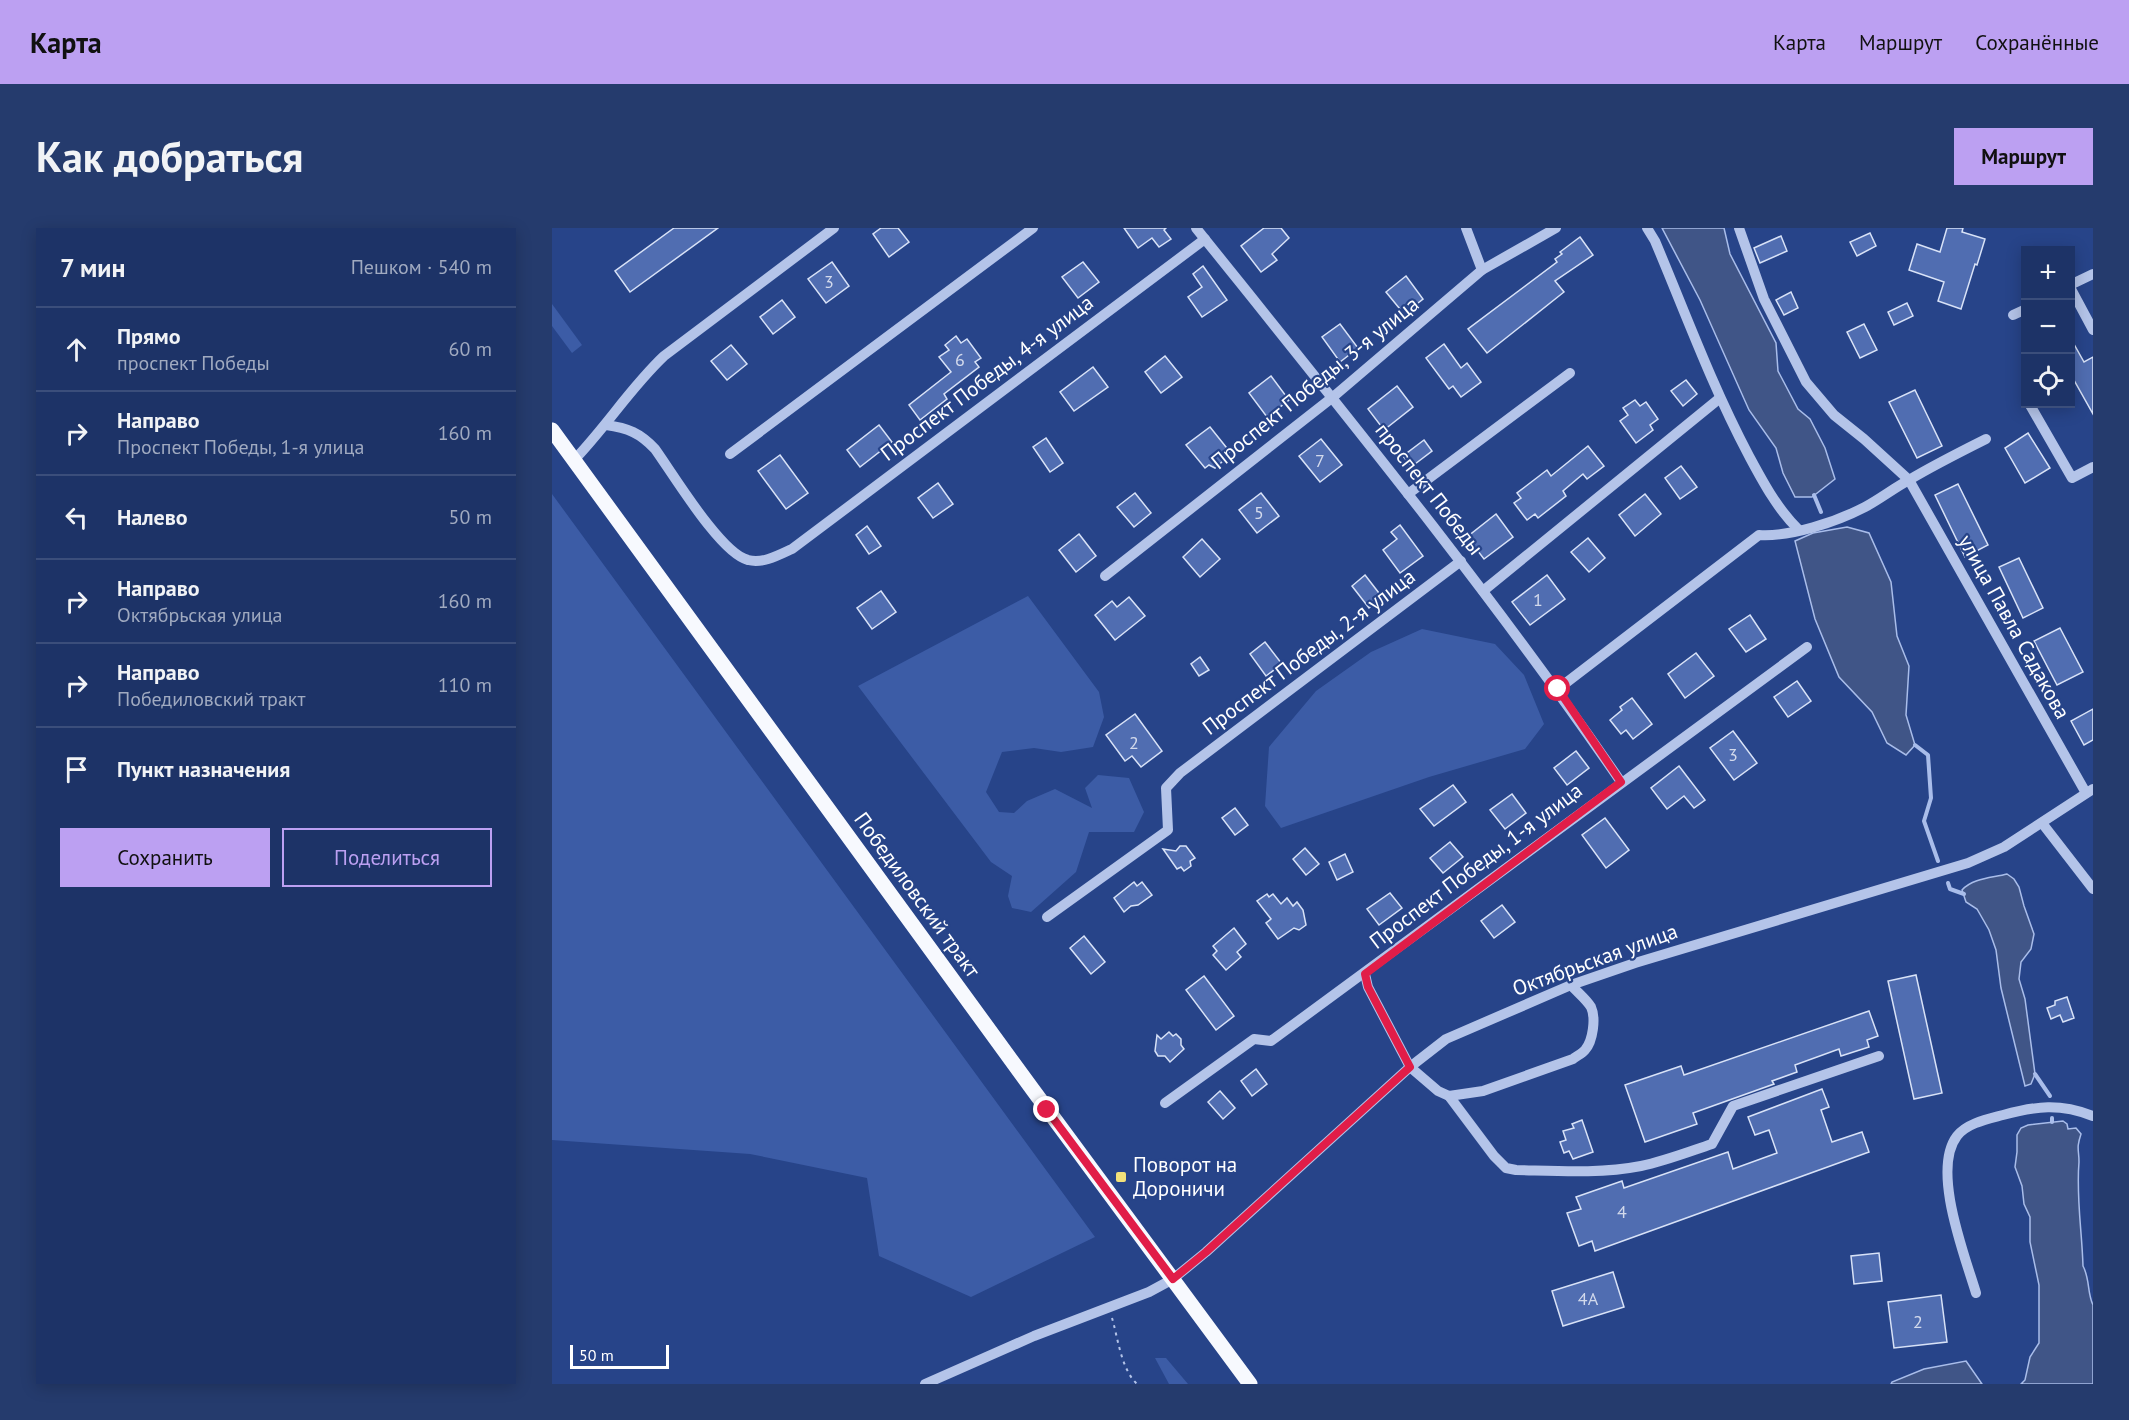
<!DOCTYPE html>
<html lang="ru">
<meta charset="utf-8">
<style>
body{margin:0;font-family:"PT Sans",sans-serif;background:#253b6d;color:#f1f3f6}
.controls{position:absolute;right:18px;top:18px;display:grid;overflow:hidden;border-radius:0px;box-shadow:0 3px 15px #0003}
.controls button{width:54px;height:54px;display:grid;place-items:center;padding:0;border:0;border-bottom:2px solid #3b4e7b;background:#1d3367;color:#f1f3f6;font:30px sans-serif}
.scale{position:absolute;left:18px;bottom:15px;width:99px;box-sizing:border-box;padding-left:6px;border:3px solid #fff;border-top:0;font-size:16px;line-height:21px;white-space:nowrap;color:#fff;-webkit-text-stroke:4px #274489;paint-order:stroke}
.stop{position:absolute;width:18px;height:18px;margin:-14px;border:4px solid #e11d48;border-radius:50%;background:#fff}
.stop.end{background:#e11d48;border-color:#fff;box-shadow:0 2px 6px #0008}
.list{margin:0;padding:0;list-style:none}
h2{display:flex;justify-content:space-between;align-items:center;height:78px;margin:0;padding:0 24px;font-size:26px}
h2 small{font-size:20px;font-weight:400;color:#a0aac0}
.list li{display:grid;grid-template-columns:39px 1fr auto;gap:18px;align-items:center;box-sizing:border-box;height:84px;padding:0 24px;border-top:2px solid #3b4e7b}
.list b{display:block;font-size:22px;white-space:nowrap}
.list p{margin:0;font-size:20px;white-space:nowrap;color:#a0aac0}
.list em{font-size:20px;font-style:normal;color:#a0aac0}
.actions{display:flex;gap:12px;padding:18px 24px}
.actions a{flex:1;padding:14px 0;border:2px solid #bca0f2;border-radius:0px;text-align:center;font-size:21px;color:#bca0f2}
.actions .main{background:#bca0f2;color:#111}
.icon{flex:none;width:33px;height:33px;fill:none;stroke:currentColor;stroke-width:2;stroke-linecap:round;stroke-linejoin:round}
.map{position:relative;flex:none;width:1541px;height:1156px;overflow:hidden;border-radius:0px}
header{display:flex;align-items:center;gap:36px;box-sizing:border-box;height:84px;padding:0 30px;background:#bca0f2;color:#111}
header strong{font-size:28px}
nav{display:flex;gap:33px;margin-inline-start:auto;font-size:21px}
.intro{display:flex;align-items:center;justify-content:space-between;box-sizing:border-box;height:144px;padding:0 36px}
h1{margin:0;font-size:42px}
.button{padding:15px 27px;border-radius:0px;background:#bca0f2;color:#111;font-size:21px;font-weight:700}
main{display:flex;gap:36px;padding:0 36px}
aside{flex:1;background:#1d3367;border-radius:0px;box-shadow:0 3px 15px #0003}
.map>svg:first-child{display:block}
</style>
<header>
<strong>Карта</strong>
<nav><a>Карта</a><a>Маршрут</a><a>Сохранённые</a></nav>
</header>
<div class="intro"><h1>Как добраться</h1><a class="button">Маршрут</a></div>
<main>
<aside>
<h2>7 мин<small>Пешком · 540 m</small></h2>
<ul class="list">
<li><svg class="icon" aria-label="ahead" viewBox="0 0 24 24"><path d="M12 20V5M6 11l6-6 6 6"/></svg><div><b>Прямо</b><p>проспект Победы</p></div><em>60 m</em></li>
<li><svg class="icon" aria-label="right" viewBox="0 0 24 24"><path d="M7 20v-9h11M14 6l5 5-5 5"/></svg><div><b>Направо</b><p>Проспект Победы, 1-я улица</p></div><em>160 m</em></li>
<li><svg class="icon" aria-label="left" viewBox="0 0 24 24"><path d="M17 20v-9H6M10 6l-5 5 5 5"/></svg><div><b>Налево</b></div><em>50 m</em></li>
<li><svg class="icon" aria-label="right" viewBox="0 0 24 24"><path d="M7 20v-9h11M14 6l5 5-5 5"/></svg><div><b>Направо</b><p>Октябрьская улица</p></div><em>160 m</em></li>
<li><svg class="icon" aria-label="right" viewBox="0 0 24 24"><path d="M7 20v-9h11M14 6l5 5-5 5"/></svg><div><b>Направо</b><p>Победиловский тракт</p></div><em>110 m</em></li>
<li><svg class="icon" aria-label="arrive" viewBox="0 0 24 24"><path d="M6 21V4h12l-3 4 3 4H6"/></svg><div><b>Пункт назначения</b></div></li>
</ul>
<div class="actions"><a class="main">Сохранить</a><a>Поделиться</a></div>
</aside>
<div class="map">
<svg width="1541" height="1156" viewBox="0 0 1541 1156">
<rect width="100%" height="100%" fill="#274489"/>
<!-- green -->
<g fill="#3c5ca6">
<path d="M 0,76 L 30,117 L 20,125 L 0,98 Z"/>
<path d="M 0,266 L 543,1009 L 419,1069 L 327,1028 L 315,950 L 198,926 L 0,912 Z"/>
<path d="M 476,368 L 547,464 L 552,489 L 541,519 L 509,524 L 482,520 L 450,524 L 434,564 L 447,584 L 462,585 L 475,573 L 503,561 L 540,580 L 533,560 L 546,547 L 577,550 L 592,584 L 582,604 L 537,604 L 524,644 L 479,684 L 460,680 L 456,668 L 460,648 L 439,634 L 306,458 Z"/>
<path d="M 870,401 L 943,416 L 972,447 L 992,496 L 973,521 L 877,549 L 729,600 L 713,578 L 717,519 L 764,463 L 819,424 Z"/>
<path d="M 603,1130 L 614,1130 L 636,1156 L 617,1156 Z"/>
</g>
<!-- water -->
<g fill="#405587" stroke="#a9bdea" stroke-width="1.5">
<path d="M 1110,0 L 1172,0 L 1178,26 L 1224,115 L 1226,143 L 1246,181 L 1258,191 L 1273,220 L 1283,251 L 1260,269 L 1243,269 L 1231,245 L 1224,220 L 1197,182 L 1148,72 Z"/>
<path d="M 1295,299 L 1317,305 L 1339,354 L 1345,408 L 1357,438 L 1354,487 L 1363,517 L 1354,527 L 1335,515 L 1320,484 L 1287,449 L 1263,391 L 1243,313 L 1261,305 Z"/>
<path d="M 1455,646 L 1462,651 L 1467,659 L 1472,678 L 1482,706 L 1479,721 L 1469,734 L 1467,751 L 1473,771 L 1483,846 L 1479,856 L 1473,858 L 1449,760 L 1444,722 L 1437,702 L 1425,681 L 1414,674 L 1410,662 C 1421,650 1440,650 1455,646 Z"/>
<path d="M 1511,893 L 1515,896 L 1516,901 L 1524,900 L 1529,906 C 1524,921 1527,921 1527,934 C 1524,969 1530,1003 1531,1038 C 1538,1051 1535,1064 1541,1077 L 1541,1156 L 1469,1156 L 1473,1152 L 1478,1129 L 1487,1115 L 1487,1057 L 1478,1014 L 1478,989 L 1472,976 L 1470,958 L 1463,939 L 1465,924 L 1465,907 L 1469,900 L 1476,897 Z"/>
<path d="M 1414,1133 L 1430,1156 L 1339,1156 L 1340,1154 L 1372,1141 Z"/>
</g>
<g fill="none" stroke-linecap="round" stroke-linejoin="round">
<!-- stream -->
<g stroke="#a9bdea" stroke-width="4">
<path d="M 1262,267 L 1269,284"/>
<path d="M 1363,517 L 1376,527 L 1379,570 L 1372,593 L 1386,633"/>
<path d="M 1396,655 L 1398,661 L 1412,666"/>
<path d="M 1483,846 L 1498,868"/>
<path d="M 1500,890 L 1500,894"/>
</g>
</g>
<!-- building -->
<g fill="#506db1" stroke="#d8e2f7" stroke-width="1.5">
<path d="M 122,0 L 166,0 L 78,64 L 63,43 Z"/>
<path d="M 329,0 L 346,0 L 357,14 L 337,29 L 321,6 Z"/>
<path d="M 572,0 L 614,0 L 612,2 L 619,11 L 607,19 L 600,10 L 586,20 Z"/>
<path d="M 712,0 L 729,0 L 737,10 L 720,26 L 725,32 L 709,44 L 689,18 Z"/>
<path d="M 1395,0 L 1411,0 L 1410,4 L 1433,11 L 1425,37 L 1423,36 L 1409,81 L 1386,73 L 1392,54 L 1357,42 L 1365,16 L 1388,24 Z"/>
<path d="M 1318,5 L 1324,18 L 1305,28 L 1298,14 Z"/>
<path d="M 1229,8 L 1235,23 L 1208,35 L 1202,20 Z"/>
<path d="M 1028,9 L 1041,27 L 1003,53 L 1012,64 L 935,125 L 916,101 L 1005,34 L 1003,31 L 1010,26 L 1008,24 Z"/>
<path d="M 280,34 L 297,58 L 274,75 L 256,51 Z"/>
<path d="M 531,34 L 547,54 L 526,70 L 510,49 Z"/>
<path d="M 651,38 L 675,72 L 650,89 L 636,69 L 650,59 L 641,46 Z"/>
<path d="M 854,48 L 871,71 L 852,86 L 834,64 Z"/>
<path d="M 1239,64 L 1246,80 L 1232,87 L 1224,72 Z"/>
<path d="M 230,72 L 243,89 L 221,106 L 208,89 Z"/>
<path d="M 1355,75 L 1361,88 L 1342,97 L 1336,84 Z"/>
<path d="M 788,96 L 806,120 L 788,134 L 770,109 Z"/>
<path d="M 1312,96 L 1325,122 L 1308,130 L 1295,104 Z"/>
<path d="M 404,108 L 409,115 L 415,111 L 429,130 L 423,134 L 427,139 L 392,166 L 395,171 L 368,192 L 357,177 L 399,144 L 387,129 L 397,122 L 393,117 Z"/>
<path d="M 1518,109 L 1532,134 L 1541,129 L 1541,186 L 1518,145 Z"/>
<path d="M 892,116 L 909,140 L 915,135 L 929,154 L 909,169 L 901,158 L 897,161 L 874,130 Z"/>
<path d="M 179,117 L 195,136 L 175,152 L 159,133 Z"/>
<path d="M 613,128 L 630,149 L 609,165 L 593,144 Z"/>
<path d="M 541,139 L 556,159 L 522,183 L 508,164 Z"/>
<path d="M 719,148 L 737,172 L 715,189 L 697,165 Z"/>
<path d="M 1134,152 L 1145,166 L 1131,178 L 1119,163 Z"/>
<path d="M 845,158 L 861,179 L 832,202 L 816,181 Z"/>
<path d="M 1363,162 L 1390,218 L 1365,230 L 1337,174 Z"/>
<path d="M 1083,172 L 1088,178 L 1094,174 L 1106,191 L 1098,197 L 1101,202 L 1084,215 L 1068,193 L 1076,187 L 1071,180 Z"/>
<path d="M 327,197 L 340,214 L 308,239 L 295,222 Z"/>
<path d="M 658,199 L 678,224 L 670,231 L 671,233 L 663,240 L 657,237 L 653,240 L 634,217 Z"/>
<path d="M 1476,205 L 1498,240 L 1473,255 L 1453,220 Z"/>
<path d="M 494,210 L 511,235 L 498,244 L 481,219 Z"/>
<path d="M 769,211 L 790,237 L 768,254 L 747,228 Z"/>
<path d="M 872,212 L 880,223 L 859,239 L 851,228 Z"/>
<path d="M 1036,218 L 1052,238 L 1035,251 L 1031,246 L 1011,263 L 1014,268 L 986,290 L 983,286 L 975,292 L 962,275 L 969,270 L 965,265 L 995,242 L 999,248 Z"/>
<path d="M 228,227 L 256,265 L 234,281 L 206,243 Z"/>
<path d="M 1129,238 L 1145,259 L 1128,271 L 1113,250 Z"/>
<path d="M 386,255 L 401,276 L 381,290 L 366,270 Z"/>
<path d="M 1406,256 L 1436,317 L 1413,329 L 1383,267 Z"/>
<path d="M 583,265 L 599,285 L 582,299 L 565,279 Z"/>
<path d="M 709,265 L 727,288 L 705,305 L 687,282 Z"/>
<path d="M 1093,266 L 1109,286 L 1083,308 L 1067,287 Z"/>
<path d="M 944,286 L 961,309 L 932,331 L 915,309 Z"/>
<path d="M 848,297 L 871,328 L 848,345 L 831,322 L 845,311 L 839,304 Z"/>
<path d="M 315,298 L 329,318 L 317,326 L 304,307 Z"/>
<path d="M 527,306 L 544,328 L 524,344 L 507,322 Z"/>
<path d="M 1036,310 L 1053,330 L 1037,344 L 1019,324 Z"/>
<path d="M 650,311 L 668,331 L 648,349 L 631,329 Z"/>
<path d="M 1467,330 L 1491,380 L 1471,390 L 1447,339 Z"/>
<path d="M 813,347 L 830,369 L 817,380 L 800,358 Z"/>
<path d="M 995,347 L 1013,371 L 978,397 L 960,374 Z"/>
<path d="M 329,363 L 344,384 L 320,401 L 305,380 Z"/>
<path d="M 577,369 L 593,388 L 563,412 L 543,387 L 560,373 L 565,379 Z"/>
<path d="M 1198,387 L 1214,411 L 1194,424 L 1177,401 Z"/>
<path d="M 1508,400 L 1531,444 L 1505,457 L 1482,413 Z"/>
<path d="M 713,414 L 730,436 L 714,448 L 698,426 Z"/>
<path d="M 1144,425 L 1162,448 L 1133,470 L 1116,446 Z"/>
<path d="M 648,429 L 657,442 L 647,448 L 639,436 Z"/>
<path d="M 1245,453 L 1259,473 L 1236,489 L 1222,469 Z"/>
<path d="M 1080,470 L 1100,496 L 1081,511 L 1074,502 L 1069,506 L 1058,492 L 1070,482 L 1068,479 Z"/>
<path d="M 1541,481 L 1541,512 L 1532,517 L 1519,493 Z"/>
<path d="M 583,486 L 610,523 L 589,539 L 580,528 L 573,533 L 554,507 Z"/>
<path d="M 1181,503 L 1205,535 L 1182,552 L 1158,520 Z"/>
<path d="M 1024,523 L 1037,540 L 1015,557 L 1002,540 Z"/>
<path d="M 1127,538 L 1153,572 L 1142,580 L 1132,568 L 1115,581 L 1099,560 Z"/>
<path d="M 901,557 L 914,574 L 882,598 L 868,581 Z"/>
<path d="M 960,566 L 974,585 L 953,601 L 938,582 Z"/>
<path d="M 683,580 L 696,597 L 683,607 L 670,590 Z"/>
<path d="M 1053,590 L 1077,622 L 1054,640 L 1030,607 Z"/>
<path d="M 898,614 L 911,629 L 891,645 L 878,630 Z"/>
<path d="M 628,618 L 634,618 L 643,630 L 638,633 L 639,638 L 632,643 L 629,639 L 625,641 L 611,621 L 624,623 Z"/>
<path d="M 753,620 L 767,636 L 754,647 L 741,631 Z"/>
<path d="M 793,626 L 801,644 L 785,652 L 777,634 Z"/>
<path d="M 582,654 L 585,658 L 590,654 L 600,667 L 586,677 L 579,678 L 572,684 L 562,670 Z"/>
<path d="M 838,665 L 850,680 L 827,697 L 815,681 Z"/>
<path d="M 715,666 L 717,669 L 721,666 L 729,676 L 735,670 L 741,678 L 745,674 L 751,682 L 754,697 L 747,702 L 742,700 L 726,711 L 714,695 L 719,691 L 705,673 Z"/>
<path d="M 950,677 L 963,694 L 942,710 L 929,693 Z"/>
<path d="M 682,700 L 694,716 L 685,724 L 689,729 L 674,742 L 661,727 L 665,723 L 661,718 Z"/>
<path d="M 532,708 L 553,734 L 539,746 L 518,720 Z"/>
<path d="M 1364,747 L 1390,865 L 1362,871 L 1336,753 Z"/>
<path d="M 652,748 L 682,788 L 664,802 L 634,762 Z"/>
<path d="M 1515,769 L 1522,790 L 1511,794 L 1508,787 L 1499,791 L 1495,780 L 1503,777 L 1503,773 Z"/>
<path d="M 1317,783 L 1326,808 L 1315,812 L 1317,819 L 1289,828 L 1287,821 L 1243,837 L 1245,844 L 1220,853 L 1222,856 L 1141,885 L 1145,896 L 1093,914 L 1073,857 L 1129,838 L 1132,847 Z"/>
<path d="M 617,804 L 621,808 L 624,806 L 629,811 L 629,817 L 632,821 L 618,834 L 613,828 L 606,828 L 603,823 L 605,807 L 609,811 Z"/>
<path d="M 704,841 L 715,856 L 700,868 L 689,853 Z"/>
<path d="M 1270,861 L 1277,879 L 1269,882 L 1280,914 L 1310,904 L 1317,924 L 1043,1023 L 1040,1013 L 1027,1018 L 1015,985 L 1029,981 L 1024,969 L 1070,953 L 1072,960 L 1176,924 L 1181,941 L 1225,925 L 1217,902 L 1203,907 L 1196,889 Z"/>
<path d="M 668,863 L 683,880 L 671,891 L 656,874 Z"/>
<path d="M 1030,892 L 1041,924 L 1021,931 L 1017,923 L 1012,925 L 1008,914 L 1014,912 L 1011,903 L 1022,900 L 1020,896 Z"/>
<path d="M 1327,1025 L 1330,1053 L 1302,1056 L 1299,1028 Z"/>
<path d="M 1061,1044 L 1072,1079 L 1011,1098 L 1000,1063 Z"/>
<path d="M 1389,1067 L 1395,1114 L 1342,1120 L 1336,1074 Z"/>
</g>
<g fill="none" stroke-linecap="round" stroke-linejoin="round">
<!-- path -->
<path stroke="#b4c4e9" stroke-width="2" stroke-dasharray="3 4.5" stroke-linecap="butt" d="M 560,1090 C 566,1110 569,1141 585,1156"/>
<!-- minor -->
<g stroke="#b4c4e9" stroke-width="10">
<path d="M 644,0 C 790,182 937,362 1069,554"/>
<path d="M 914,0 L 930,42"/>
<path d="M 1095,0 L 1103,13 C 1133,84 1160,158 1196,226 C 1210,252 1225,281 1247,302"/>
<path d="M 1187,0 L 1212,71 L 1254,154 L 1282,187 L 1312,211 L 1357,252 L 1534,565"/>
<path d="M 1518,57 L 1541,46"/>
<path d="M 1518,59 L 1541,102"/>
<path d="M 1461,87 L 1474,81"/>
<path d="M 1478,177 L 1520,250 L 1541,239"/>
<path d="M 54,197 C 76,200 88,205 103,221 C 121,246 169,326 196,332 C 211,336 227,327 240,321 L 653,11"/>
<path d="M 178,226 L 481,0"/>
<path d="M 22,232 C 54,199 79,159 112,128 L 282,0"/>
<path d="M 856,266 L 1018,145"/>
<path d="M 553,348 L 781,169 L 930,42 L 1004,0"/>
<path d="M 931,363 L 1168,170"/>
<path d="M 1006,461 L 1207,307 C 1239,309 1284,294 1313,279 C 1328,271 1342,260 1357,252 C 1382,237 1408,224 1434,211"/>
<path d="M 1490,595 L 1541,661"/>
<path d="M 495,689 L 616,602 L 614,560 L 628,545 L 909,333"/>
<path d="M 813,746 L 816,759 L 858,839 L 886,863 L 897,868 L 942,928 L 954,940 L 964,942 C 1005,943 1048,946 1089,938 C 1113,933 1136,924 1160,916 L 1181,878 L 1327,828"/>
<path d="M 897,868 L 931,863 L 1021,831 C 1024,828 1030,826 1033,822 C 1041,813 1044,790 1039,779 C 1034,771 1025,764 1019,757"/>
<path d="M 613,875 L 702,811 L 719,813 L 1255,419"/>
<path d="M 1424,1065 C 1413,1028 1379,942 1405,908 C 1415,895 1436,891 1451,887 C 1484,878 1508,875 1541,888"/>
<path d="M 373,1156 L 482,1108 L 597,1064 L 621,1051 L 654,1024 L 858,839 L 894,811 L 1019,757 L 1083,735 L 1416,635 L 1452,619 L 1541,561"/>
</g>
<!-- major -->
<path stroke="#f7f9fe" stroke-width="15" d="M 0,202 L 481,862 L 698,1156"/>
</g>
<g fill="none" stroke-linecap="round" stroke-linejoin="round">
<!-- route -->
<path stroke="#e11d48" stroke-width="8" d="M 495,882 L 621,1051 L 654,1024 L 858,839 L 816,759 L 813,746 L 1069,554 L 1006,461"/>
</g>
<!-- markers -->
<rect fill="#f2e17a" stroke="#274489" stroke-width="2" x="563" y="943" width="12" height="12" rx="3"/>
<g text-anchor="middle" stroke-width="4.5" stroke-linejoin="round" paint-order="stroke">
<!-- number labels -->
<g font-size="18" fill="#d3daec">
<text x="277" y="60">3</text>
<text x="408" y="138">6</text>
<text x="768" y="239">7</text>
<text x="707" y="291">5</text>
<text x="986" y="378">1</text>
<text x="582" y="521">2</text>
<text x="1181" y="533">3</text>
<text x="1070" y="990">4</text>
<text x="1036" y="1077">4А</text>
<text x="1366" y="1100">2</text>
</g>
<!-- street labels -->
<g font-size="21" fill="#fff" stroke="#274489">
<text transform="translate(435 150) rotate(-37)" y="7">Проспект Победы, 4-я улица</text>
<text transform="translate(763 155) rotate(-39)" y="7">Проспект Победы, 3-я улица</text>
<text transform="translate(877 261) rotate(52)" y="7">проспект Победы</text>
<text transform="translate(1462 399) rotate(61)" y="7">улица Павла Садакова</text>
<text transform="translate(757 424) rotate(-37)" y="7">Проспект Победы, 2-я улица</text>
<text transform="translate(924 638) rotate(-37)" y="7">Проспект Победы, 1-я улица</text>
<text transform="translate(365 667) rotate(54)" y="7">Победиловский тракт</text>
<text transform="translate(1043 732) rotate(-20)" y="7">Октябрьская улица</text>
</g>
<!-- poi labels -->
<g font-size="21" fill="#fff" stroke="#274489" text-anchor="start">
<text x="581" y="944">Поворот на<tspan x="581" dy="24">Дороничи</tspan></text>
</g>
</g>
</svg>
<div class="controls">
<button>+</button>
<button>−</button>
<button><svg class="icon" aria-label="locate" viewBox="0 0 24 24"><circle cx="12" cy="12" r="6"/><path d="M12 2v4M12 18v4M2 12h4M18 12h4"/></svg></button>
</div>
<div class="scale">50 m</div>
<div class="stop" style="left:1006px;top:461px"></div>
<div class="stop end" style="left:495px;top:882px"></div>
</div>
</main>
